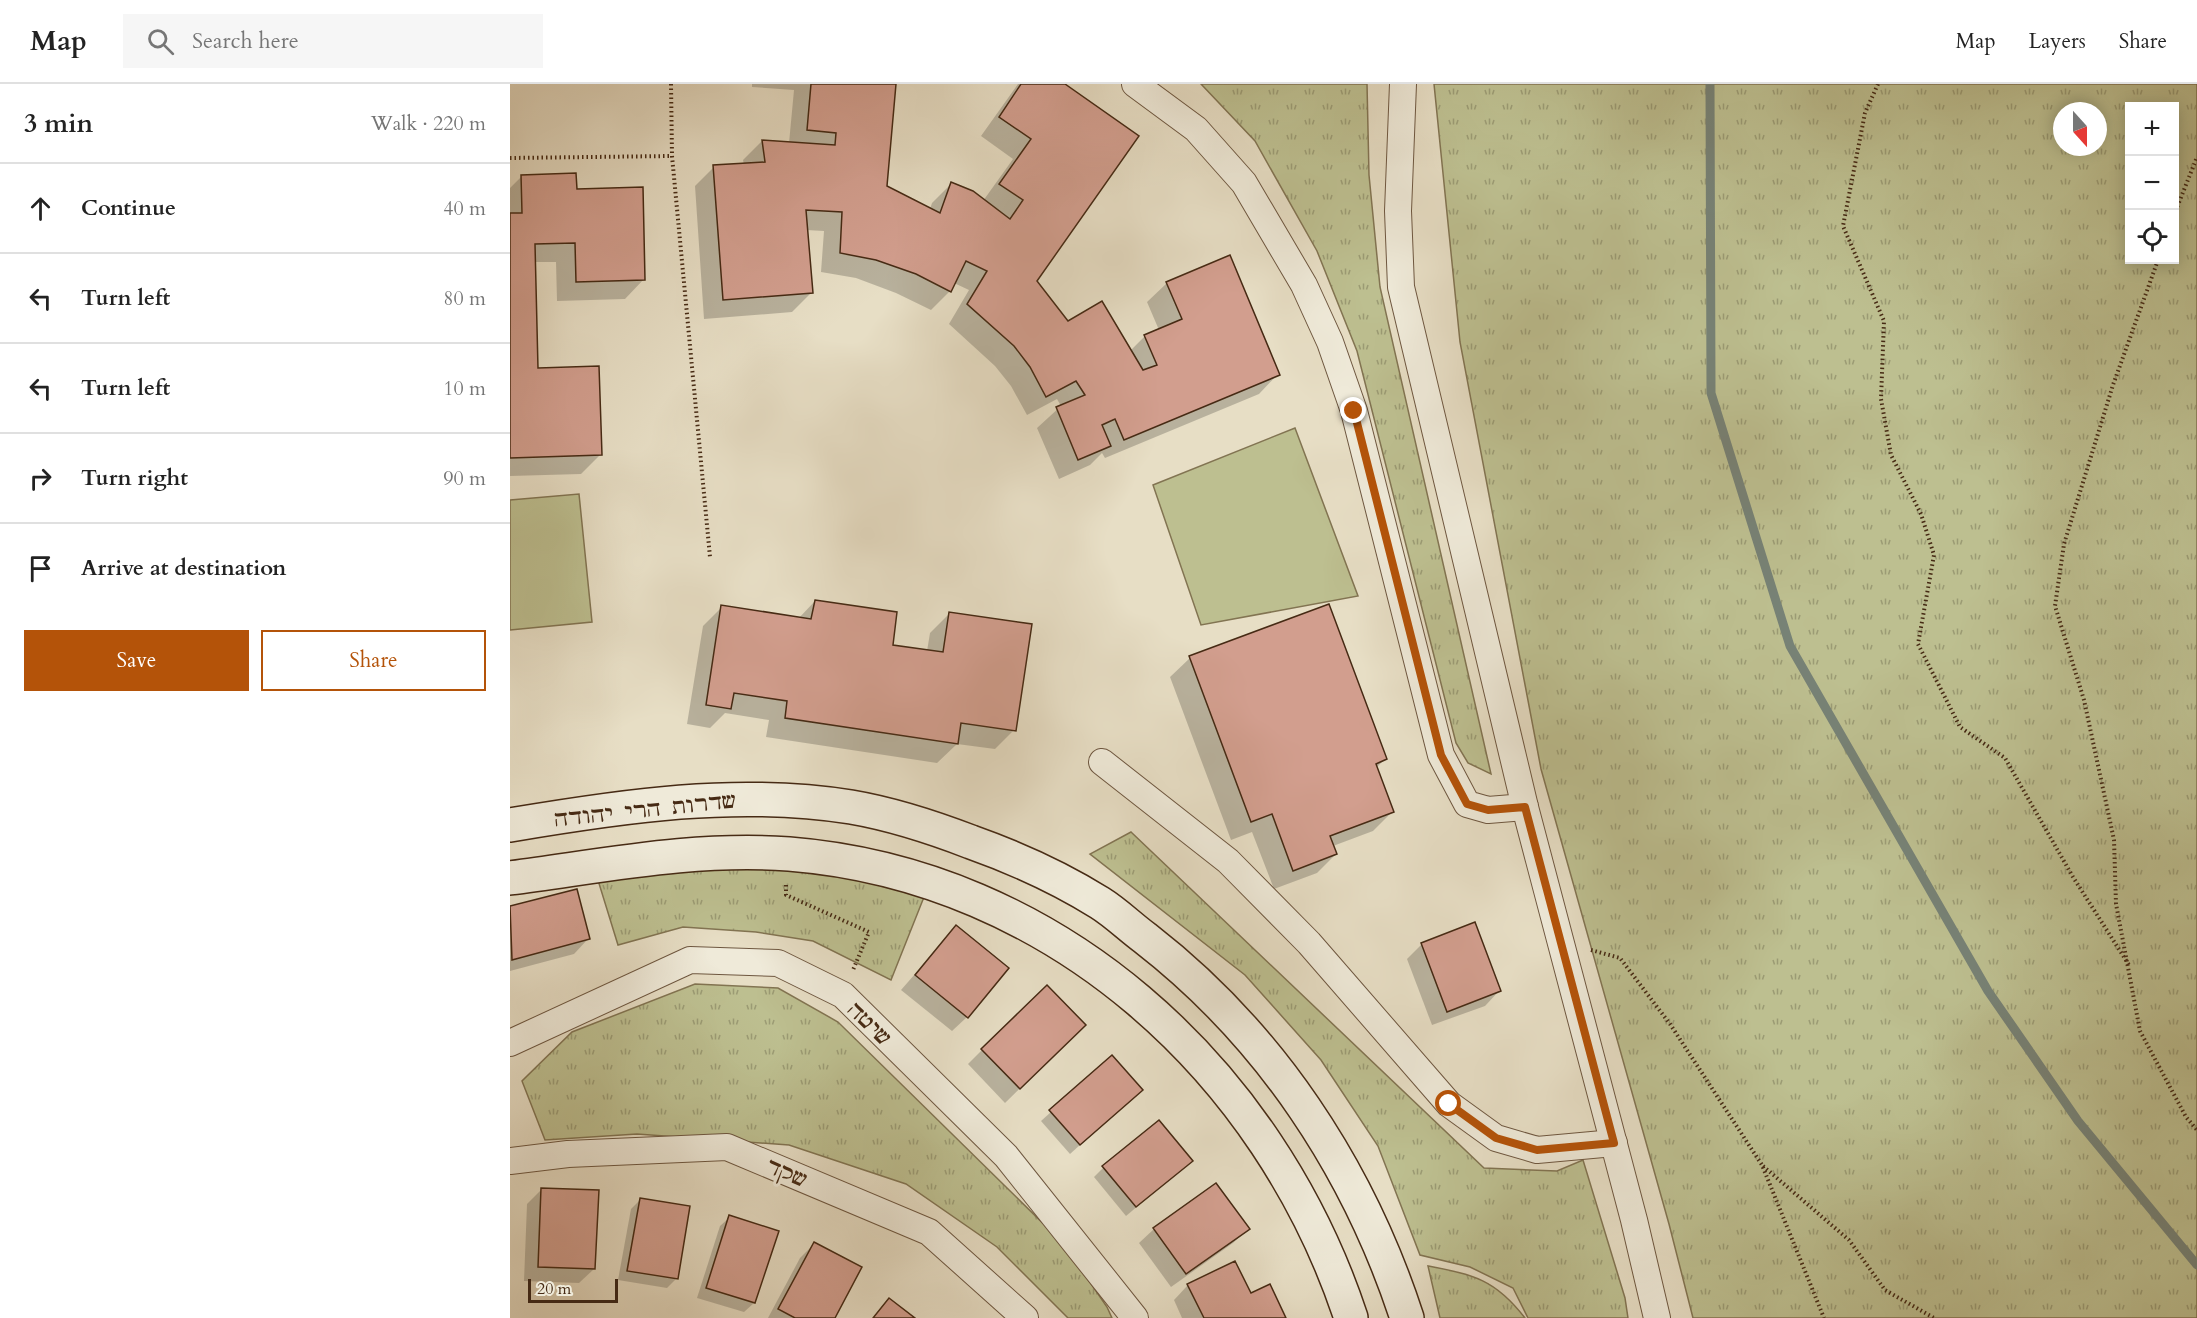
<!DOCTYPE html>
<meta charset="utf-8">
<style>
body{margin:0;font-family:Cardo,"Frank Ruhl Libre",serif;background:#f6f6f6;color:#222}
.controls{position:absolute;right:18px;top:18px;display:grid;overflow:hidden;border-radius:0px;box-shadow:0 3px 15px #0003}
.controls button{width:54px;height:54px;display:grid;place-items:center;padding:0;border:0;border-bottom:2px solid #e0e0e0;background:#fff;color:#222;font:30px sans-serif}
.compass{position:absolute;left:1543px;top:18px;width:54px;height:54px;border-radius:50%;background:#fff;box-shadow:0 3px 15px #0003;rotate:159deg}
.scale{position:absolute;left:18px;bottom:15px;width:90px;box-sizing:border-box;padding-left:6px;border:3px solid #462a14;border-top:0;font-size:16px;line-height:21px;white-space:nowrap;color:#462a14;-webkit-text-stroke:4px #efead9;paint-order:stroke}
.stop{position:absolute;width:18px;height:18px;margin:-14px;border:4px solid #b45309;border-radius:50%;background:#fff}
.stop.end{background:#b45309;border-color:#fff;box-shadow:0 2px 6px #0008}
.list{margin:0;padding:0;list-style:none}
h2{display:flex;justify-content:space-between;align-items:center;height:78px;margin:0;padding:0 24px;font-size:26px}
h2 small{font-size:20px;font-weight:400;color:#767676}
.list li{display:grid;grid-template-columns:39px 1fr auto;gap:18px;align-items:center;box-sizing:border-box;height:90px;padding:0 24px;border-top:2px solid #e0e0e0}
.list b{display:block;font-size:22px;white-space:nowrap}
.list em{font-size:20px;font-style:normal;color:#767676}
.actions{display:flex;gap:12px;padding:18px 24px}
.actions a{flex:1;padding:14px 0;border:2px solid #b45309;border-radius:0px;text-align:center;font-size:21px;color:#b45309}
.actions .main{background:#b45309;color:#fff}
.icon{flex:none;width:33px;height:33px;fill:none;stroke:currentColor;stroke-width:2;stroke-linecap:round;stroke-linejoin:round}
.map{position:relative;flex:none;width:1687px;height:1234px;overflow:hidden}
header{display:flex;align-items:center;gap:36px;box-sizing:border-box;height:84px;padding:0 30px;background:#fff;border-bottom:2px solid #e0e0e0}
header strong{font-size:28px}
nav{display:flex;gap:33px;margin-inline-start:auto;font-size:21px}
.search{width:420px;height:54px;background:#f6f6f6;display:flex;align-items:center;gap:15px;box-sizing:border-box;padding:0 21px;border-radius:0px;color:#767676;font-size:22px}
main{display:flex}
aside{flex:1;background:#fff}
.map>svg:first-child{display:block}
</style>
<header>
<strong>Map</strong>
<div class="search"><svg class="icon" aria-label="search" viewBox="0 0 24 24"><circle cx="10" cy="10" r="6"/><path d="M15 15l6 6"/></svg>Search here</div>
<nav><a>Map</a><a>Layers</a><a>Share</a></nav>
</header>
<main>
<aside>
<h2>3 min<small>Walk · 220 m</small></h2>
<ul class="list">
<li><svg class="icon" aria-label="ahead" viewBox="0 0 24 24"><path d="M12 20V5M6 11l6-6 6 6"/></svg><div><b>Continue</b></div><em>40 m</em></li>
<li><svg class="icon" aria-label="left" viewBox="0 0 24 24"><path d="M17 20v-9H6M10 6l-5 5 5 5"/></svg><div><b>Turn left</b></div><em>80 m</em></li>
<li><svg class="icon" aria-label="left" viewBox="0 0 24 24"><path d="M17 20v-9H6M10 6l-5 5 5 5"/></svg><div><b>Turn left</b></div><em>10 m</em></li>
<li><svg class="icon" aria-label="right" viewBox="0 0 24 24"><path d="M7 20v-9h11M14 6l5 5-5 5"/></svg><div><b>Turn right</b></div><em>90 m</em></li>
<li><svg class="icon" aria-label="arrive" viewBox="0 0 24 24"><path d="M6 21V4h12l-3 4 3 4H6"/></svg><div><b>Arrive at destination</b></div></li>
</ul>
<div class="actions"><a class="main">Save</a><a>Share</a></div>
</aside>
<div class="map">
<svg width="1687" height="1234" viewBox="0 0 1687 1234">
<defs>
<pattern id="grass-tufts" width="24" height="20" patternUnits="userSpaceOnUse" patternTransform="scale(1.5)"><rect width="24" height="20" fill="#bdbf90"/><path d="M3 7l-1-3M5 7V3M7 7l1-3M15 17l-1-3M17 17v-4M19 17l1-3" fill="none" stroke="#9b9b74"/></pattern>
</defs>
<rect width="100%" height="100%" fill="#e7dec5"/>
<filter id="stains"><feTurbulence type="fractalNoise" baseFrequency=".00333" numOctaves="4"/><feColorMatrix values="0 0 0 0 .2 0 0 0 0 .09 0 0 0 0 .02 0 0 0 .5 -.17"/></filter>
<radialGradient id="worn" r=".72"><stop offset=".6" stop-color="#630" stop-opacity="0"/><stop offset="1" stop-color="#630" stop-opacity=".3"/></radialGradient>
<!-- grass -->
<g fill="url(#grass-tufts)" stroke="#827452" stroke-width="1.5" fill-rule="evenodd">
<path d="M 691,0 L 857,0 L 859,91 L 870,203 L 981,690 L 958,679 L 946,659 L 847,267 L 807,167 L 745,57 Z"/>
<path d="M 924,0 L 1687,0 L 1687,1234 L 1183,1234 L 1159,1140 L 1031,685 L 950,258 ZM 1620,22 L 1664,22 L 1664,176 L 1620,176 ZM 1552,27 L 1588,27 L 1588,63 L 1552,63 Z"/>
<path d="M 621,748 L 974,1084 L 1047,1087 L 1073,1076 L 1115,1214 L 1118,1234 L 1018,1234 L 1003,1204 L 960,1183 L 910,1171 L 868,1062 L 811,976 L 735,891 L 580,770 Z"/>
<path d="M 211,782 L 295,786 L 342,791 L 414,813 L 381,896 L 303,857 L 246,848 L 173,843 L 108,861 L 87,793 Z"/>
<path d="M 185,900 L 268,904 L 328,938 L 553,1159 L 597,1223 L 602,1234 L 558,1234 L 487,1163 L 396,1100 L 279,1061 L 127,1050 L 35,1056 L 12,997 L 62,948 Z"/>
<path d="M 918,1182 C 964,1191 985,1195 1015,1234 L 930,1234 Z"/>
</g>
<!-- pitch -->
<g fill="#bdbf90" stroke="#827452" stroke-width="1.5">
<path d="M 785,344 L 848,512 L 691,541 L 643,401 Z"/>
<path d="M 69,410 L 82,538 L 0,546 L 0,416 Z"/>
</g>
<!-- shadow -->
<g fill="#0003">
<path d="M 242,0 L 385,0 L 376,102 L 420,125 L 422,119 L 441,100 L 473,117 L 503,75 L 471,52 L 508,0 L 552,0 L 526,197 L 558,239 L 620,267 L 635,252 L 649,246 L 637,218 L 657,199 L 768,290 L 749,310 L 595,374 L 592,369 L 580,381 L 549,395 L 527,344 L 551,322 L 547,315 L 517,331 L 501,302 L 485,282 L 439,240 L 459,206 L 444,199 L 440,207 L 421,226 L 386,209 L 346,194 L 311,188 L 314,147 L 296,146 L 301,209 L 282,228 L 194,235 L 185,102 L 204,83 L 234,81 L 233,76 L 252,57 L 279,59 L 284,6 L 242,3 Z"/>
<path d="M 12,92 L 65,106 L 134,195 L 115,215 L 47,217 L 46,178 L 24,178 L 26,285 L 90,371 L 71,390 L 0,392 L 0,104 Z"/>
<path d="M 305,517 L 381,562 L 417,567 L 420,549 L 439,530 L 504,646 L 485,665 L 447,660 L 427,679 L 256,653 L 259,636 L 215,629 L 200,644 L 177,640 L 193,542 L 212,523 L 288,535 Z"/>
<path d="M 680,574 L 875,675 L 866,684 L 882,728 L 863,747 L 823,762 L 826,770 L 807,789 L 764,805 L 742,748 L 721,756 L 660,593 Z"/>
<path d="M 66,807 L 78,855 L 64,870 L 0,887 L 0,824 Z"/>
<path d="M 446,843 L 457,933 L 442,947 L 391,906 Z"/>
<path d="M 912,860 L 989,907 L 975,922 L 922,941 L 897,875 Z"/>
<path d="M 574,941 L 495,1019 L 458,980 L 472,966 Z"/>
<path d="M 602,973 L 621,1015 L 560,1070 L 531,1037 Z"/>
<path d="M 681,1077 L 616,1132 L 584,1093 L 593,1084 Z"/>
<path d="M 32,1105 L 84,1185 L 69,1199 L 14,1197 L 17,1120 Z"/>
<path d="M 130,1116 L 166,1195 L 157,1204 L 108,1196 L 121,1125 Z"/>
<path d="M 220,1133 L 244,1219 L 234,1228 L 187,1214 L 210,1142 Z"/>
<path d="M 644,1145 L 738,1145 L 723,1159 L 661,1203 L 629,1159 Z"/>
<path d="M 304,1160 L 324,1234 L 258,1234 L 290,1174 Z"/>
<path d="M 678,1201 L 775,1234 L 672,1234 L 664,1216 Z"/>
</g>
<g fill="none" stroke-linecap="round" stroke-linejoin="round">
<!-- stream -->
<path stroke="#778276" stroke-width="9" d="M 1200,0 L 1201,309 L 1280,562 L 1478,907 L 1568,1037 L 1687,1181"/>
</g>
<!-- building -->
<g fill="#d29e8e" stroke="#462a14" stroke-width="1.5">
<path d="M 301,0 L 386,0 L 377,102 L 430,129 L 441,98 L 463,107 L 500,135 L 513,116 L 489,100 L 521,55 L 489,33 L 511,0 L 555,0 L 629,52 L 527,197 L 558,237 L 592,217 L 633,286 L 647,281 L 634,251 L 672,235 L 656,198 L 720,171 L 770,291 L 614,356 L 605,335 L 592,341 L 601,362 L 568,376 L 546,323 L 575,311 L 566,297 L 536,313 L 520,283 L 504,262 L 457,220 L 477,187 L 456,177 L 441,208 L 406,190 L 366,176 L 330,169 L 332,128 L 296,126 L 303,209 L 213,216 L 203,81 L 255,78 L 252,56 L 325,61 L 326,49 L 297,46 Z"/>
<path d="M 66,89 L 67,105 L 133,103 L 135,196 L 66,198 L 65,159 L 25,160 L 28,284 L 89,282 L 92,371 L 0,374 L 0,129 L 12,129 L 11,91 Z"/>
<path d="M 305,516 L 387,528 L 383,561 L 433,568 L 439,528 L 522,540 L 506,647 L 451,639 L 448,660 L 275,634 L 277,617 L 224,609 L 221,625 L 196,621 L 211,521 L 301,535 Z"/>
<path d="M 819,520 L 877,675 L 866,680 L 884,728 L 820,752 L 827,770 L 783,787 L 762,730 L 741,738 L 679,572 Z"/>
<path d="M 67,805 L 80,855 L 2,876 L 0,822 Z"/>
<path d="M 965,838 L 991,907 L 937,928 L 911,859 Z"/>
<path d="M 446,841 L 499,884 L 458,934 L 405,891 Z"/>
<path d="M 537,901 L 576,941 L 510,1005 L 471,965 Z"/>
<path d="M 602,971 L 633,1006 L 570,1061 L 539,1026 Z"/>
<path d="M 649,1036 L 683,1077 L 626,1123 L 592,1082 Z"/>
<path d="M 706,1099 L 740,1145 L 676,1190 L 643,1144 Z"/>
<path d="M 31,1104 L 89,1106 L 85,1185 L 28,1183 Z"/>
<path d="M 130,1114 L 180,1122 L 168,1195 L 117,1187 Z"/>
<path d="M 219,1131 L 269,1147 L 245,1219 L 196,1204 Z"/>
<path d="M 304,1158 L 352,1183 L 325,1234 L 285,1234 L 268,1225 Z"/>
<path d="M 725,1177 L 741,1209 L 760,1200 L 776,1234 L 694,1234 L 677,1200 Z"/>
<path d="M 379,1214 L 405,1234 L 363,1234 Z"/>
</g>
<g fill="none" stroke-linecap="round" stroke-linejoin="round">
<defs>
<g id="street">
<path d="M 625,0 L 686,45 L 734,99 L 794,201 L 820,258 L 844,327 L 931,671 L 957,720 L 978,726 L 1015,723"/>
<path d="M 893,0 L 888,127 L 891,203 L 1015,723 L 1124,1136 L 1147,1234"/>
<path d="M 592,678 L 718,777 L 799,859 L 939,1020 L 986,1054 L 1027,1066 L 1104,1059"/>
<path d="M 0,959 L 180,876 L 268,879 L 333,911 L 496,1072 L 625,1234"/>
<path d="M 0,1077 L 58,1070 L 217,1063 L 419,1148 L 515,1234"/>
</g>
<g id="secondary">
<path d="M 0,741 C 113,722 226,705 341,723 C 382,730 422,743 461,758 C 506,774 550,794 590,819 C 606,829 620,843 635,854 C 760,951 848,1084 897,1234"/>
<path d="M 0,794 C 93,782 184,763 279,770 C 544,791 759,985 841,1234"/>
</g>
</defs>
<!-- street casing -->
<use href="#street" stroke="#6e5740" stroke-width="28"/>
<!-- secondary casing -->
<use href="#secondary" stroke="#462a14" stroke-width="36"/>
<!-- path -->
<g stroke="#462a14" stroke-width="4" stroke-dasharray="1.5 3" stroke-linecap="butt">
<path d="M 161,0 L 162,72 L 200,473"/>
<path d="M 1368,0 L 1355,29 L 1333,142 L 1374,237 L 1371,315 L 1381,371 L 1411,430 L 1424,471 L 1408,560 L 1450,643 L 1495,674 L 1563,793 L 1619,881"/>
<path d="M 0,74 L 162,72"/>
<path d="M 1664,131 L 1687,73"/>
<path d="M 1648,176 L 1603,301 L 1554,460 L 1545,522 L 1574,616 L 1604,756 L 1606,820 L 1630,947 L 1676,1033 L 1687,1046"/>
<path d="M 276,801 L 276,811 L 359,848 L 343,886"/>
<path d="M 1081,866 L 1110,874 L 1160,940 L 1252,1081 L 1314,1234"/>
<path d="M 1253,1082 L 1339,1156 L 1375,1206 L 1424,1234"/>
</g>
<!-- street -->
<use href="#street" stroke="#efead9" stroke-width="26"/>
<!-- secondary -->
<use href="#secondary" stroke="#efead9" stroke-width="33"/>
</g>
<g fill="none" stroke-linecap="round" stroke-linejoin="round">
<!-- route -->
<path stroke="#b45309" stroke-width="8" d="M 844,327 L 931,671 L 957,720 L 978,726 L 1015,723 L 1104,1059 L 1027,1066 L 986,1054 L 939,1020"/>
</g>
<g text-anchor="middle" stroke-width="6" stroke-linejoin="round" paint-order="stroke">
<!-- street labels -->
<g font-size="22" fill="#462a14" stroke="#efead9">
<text transform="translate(135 725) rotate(-6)" y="8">שדרות הרי יהודה</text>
<text transform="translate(360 939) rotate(44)" y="8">שיטה</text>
<text transform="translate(277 1088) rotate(23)" y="8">שקד</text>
</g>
</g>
<rect width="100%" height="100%" filter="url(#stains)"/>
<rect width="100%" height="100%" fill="url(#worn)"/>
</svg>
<div class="controls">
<button>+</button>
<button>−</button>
<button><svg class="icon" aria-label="locate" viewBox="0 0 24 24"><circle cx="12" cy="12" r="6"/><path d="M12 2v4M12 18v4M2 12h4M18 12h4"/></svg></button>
</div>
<svg class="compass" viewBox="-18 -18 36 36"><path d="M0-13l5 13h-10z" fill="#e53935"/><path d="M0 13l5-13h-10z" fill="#767676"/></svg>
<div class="scale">20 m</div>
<div class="stop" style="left:939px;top:1020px"></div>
<div class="stop end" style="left:844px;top:327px"></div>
</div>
</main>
